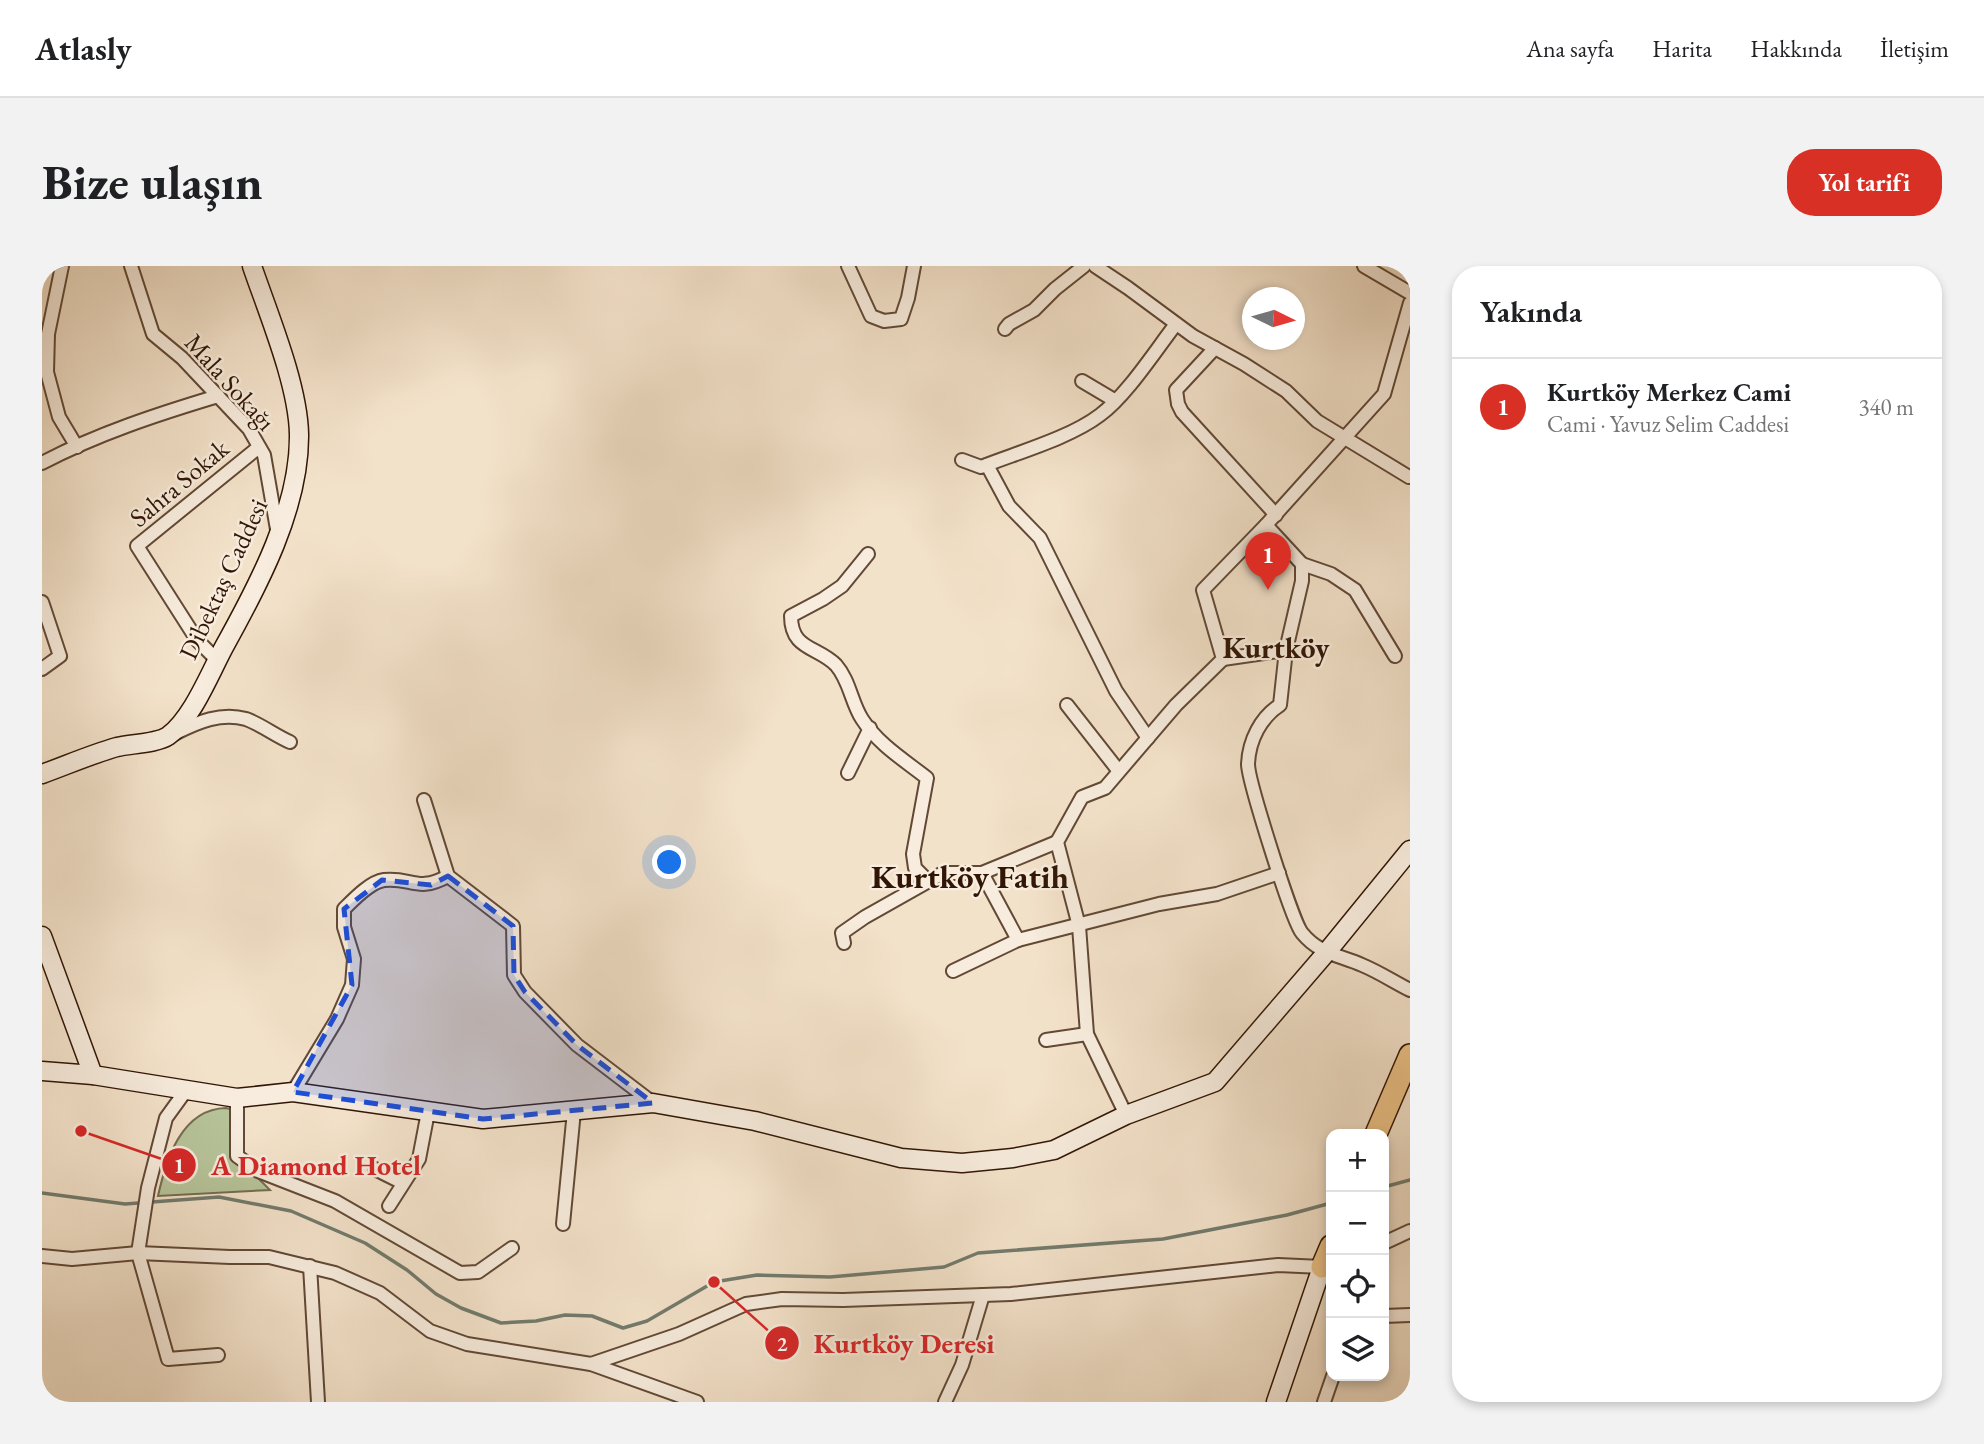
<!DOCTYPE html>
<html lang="tr">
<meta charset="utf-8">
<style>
body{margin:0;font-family:"EB Garamond",serif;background:#f2f2f2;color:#202124}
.controls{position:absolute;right:21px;bottom:21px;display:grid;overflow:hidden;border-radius:14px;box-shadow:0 4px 10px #0003}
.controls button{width:63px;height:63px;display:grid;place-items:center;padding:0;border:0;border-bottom:2px solid #e0e0e0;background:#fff;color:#202124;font:35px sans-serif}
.compass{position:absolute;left:1200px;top:21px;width:63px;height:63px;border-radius:50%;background:#fff;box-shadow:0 4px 10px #0003;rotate:95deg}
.you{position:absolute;left:628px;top:597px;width:24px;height:24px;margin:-18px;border:5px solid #fff;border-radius:50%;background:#1a73e8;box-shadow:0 0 0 10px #1a73e833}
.badge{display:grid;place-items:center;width:46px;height:46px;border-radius:50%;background:#d93025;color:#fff;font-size:23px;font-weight:700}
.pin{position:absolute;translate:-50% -58px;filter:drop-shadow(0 2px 4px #0008)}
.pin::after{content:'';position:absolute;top:37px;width:24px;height:21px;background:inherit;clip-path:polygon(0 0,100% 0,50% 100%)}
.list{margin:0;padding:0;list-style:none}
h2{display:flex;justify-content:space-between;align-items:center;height:91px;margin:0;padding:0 28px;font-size:30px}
h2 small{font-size:23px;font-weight:400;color:#757577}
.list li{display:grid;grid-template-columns:46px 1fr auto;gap:21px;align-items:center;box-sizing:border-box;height:98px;padding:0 28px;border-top:2px solid #e0e0e0}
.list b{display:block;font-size:26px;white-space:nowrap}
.list p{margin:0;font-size:23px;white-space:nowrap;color:#757577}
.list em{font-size:23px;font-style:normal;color:#757577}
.icon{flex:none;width:38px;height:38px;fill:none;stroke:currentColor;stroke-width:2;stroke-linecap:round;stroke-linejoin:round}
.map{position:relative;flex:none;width:1368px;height:1136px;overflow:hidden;border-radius:28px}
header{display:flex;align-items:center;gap:42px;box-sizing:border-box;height:98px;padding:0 35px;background:#fff;border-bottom:2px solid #e0e0e0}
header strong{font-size:33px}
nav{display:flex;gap:38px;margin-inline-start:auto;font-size:24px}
.intro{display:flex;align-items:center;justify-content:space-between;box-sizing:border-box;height:168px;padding:0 42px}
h1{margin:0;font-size:49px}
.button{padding:18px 32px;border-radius:28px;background:#d93025;color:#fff;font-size:24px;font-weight:700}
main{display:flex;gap:42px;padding:0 42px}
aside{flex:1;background:#fff;border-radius:28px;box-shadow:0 4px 10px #0003}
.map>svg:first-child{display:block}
</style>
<header>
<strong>Atlasly</strong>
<nav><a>Ana sayfa</a><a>Harita</a><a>Hakkında</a><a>İletişim</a></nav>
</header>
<div class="intro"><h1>Bize ulaşın</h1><a class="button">Yol tarifi</a></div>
<main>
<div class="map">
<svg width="1368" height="1136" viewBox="0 0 1368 1136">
<rect width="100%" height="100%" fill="#f3e2ca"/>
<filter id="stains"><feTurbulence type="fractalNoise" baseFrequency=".00286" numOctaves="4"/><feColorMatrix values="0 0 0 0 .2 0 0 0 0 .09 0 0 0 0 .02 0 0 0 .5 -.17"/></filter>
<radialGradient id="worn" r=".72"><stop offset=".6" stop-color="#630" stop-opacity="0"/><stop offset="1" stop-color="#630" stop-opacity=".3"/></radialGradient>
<!-- green -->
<path fill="#b7c49a" stroke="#746d50" stroke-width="2" d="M 184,842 L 192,844 L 202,898 L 228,924 L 116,930 C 124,894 139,843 184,842 Z"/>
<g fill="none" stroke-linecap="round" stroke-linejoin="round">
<!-- stream -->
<g stroke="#727b6d" stroke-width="3.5">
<path d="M 1342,921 L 1368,914"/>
<path d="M 0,927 L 83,938 L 177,931 L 249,945 L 323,977 L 365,1004 L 394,1028 L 419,1042 L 459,1057 L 494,1055 L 523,1049 L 550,1050 L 581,1062 L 605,1055 L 672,1016 L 715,1009 L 788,1011 L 902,1001 L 936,987 L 1121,973 L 1245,949 L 1289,937"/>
</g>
<defs>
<g id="street">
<path d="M 20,0 L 6,68 L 5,106 L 17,151 L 35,181"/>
<path d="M 89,0 L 111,68 L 140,92 L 207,163 L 222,189 L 236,269"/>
<path d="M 806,0 L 829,50 L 842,55 L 859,53 L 866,32 L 872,0"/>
<path d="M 1053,0 L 1086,22 L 1151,70 L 1202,98 L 1244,125 L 1275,155 L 1367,211"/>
<path d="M 1322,0 L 1368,27"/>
<path d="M 1368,37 L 1342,128 L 1224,259 L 1260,298 L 1260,315 L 1244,384 L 1238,439 C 1219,451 1207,474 1206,498 C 1206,514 1250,655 1260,667 C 1277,688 1297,689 1320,699 C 1337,706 1352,716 1368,724"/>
<path d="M 963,63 L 967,58 L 992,44 L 1013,23 L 1042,0"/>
<path d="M 1173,82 L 1134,124 L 1136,138 L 1140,146 L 1234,249"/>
<path d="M 1040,115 L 1072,134"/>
<path d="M 920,194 L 939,201 C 974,187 1028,172 1058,149 C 1085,129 1113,85 1134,58"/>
<path d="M 0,197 C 55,168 116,148 176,130"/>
<path d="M 945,199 L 967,240 L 998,272 L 1074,425 L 1106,472"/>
<path d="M 826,288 L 800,320 L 781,333 L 749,350 C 749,384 775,380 794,399 C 808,415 809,436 820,453 C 836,478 862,494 885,512 L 871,588 L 873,602 L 886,615"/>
<path d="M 1260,298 L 1289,308 L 1313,324 L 1353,390"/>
<path d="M 0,336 L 18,390 L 0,403"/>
<path d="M 1181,393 L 1244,384"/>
<path d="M 175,394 L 155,374 L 95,280 L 217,181"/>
<path d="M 1025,439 L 1076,504"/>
<path d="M 134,467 C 156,456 179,446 204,453 C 218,458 234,470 248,476"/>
<path d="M 806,507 L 828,462"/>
<path d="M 382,534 L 406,610 L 471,660 L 472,709 L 483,726 L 535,779 L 611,837"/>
<path d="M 976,674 L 1117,638 L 1175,628 L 1237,607"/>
<path d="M 802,677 L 800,667 L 823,651 L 901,607 L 940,607 L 1015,576"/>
<path d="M 911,705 L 976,674 L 940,607"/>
<path d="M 1004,774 L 1045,768"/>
<path d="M 145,823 L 124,852 L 106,922 L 96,987 L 126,1093 L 176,1089"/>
<path d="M 251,826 L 295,753 L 310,719 L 312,693 L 302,661 L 302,643 C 312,633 328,616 342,614 C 370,611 375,627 406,610"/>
<path d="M 195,832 L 195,890 L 216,905 L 293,935 L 418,1007 L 436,1006 L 470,982"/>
<path d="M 1084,849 L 1045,768 L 1037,660 L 1015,576 L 1040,531 L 1063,522 L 1134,439 L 1181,393 L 1161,324 L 1224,259"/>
<path d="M 333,903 L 361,917"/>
<path d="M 347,940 L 377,893 L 386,846"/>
<path d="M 521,958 L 532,845"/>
<path d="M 1342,977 L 1368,965"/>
<path d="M 0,990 L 30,993 L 96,987 L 188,991 L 227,991 L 293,1007 L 338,1027 L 388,1065 L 425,1078 L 549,1098 L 637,1068 L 704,1038 L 740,1033 L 801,1034 L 969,1028 L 1236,999 L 1280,1001"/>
<path d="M 268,1000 L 276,1136"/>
<path d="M 1342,1050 L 1368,1049"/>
<path d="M 549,1098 L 655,1136"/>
<path d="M 903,1136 L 920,1099 L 941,1029"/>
<path d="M 1282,1136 L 1291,1110"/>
</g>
<g id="secondary">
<path d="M 0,508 C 25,499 50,488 75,481 C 88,478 116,477 126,470 C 150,453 168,407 182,381 C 217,318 258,241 257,168 C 256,118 226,47 210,0"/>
<path d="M 0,670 L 51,809 L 195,832 L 251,826 L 441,853 L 611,837 L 713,855 L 859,892 L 920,897 L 971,892 L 1012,884 L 1084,849 L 1173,816 L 1284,687 L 1368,584"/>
<path d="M 0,805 L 51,809"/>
<path d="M 1234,1136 L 1280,1001"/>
</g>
<g id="primary">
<path d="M 1334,868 L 1368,789"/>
<path d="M 1280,1001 L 1289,980"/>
</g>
</defs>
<!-- street casing -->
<use href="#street" stroke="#624936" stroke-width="16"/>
<!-- secondary casing -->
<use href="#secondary" stroke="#321605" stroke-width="21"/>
<!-- primary casing -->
<use href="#primary" stroke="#321605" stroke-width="24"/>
<!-- street -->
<use href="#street" stroke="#f7ecdd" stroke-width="12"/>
<!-- secondary -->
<use href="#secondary" stroke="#f7ecdd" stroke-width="18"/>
<!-- primary -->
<use href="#primary" stroke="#eac185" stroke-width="21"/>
</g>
<!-- marked area -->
<path fill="#1d4ed8" fill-opacity="0.2" stroke="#1d4ed8" stroke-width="5" stroke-dasharray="14 9" stroke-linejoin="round" d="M 406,610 L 471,660 L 472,709 L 483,726 L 535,779 L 611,837 L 441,853 L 251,826 L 310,719 L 302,643 L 340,614 L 389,619 Z"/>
<g text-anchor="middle" stroke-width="5" stroke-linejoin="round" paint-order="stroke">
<!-- street labels -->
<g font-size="26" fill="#321605" stroke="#f7ecdd">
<text transform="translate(188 116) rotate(48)" y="9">Mala Sokağı</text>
<text transform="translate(137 217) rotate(-40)" y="9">Sahra Sokak</text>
<text transform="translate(181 313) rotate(-65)" y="9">Dibektaş Caddesi</text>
</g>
<!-- quarter labels -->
<g font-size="30" font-weight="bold" fill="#321605" stroke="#f7ecdd">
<text x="1234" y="392">Kurtköy</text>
</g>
<!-- district labels -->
<g font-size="33" font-weight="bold" fill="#321605" stroke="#f7ecdd">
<text x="928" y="622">Kurtköy Fatih</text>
</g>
</g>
<!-- callouts -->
<path fill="none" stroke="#d62828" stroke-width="2.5" d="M39 865L137 899M672 1016L740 1077"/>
<g fill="#d62828" stroke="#f7ecdd" stroke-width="2.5">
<circle cx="39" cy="865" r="7"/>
<circle cx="672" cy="1016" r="7"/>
<circle cx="137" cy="899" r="18"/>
<circle cx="740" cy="1077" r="18"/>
</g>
<g font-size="21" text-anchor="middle" font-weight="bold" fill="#fff">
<text x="137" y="907">1</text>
<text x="740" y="1085">2</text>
</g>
<g font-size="28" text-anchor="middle" font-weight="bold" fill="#d62828" stroke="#f7ecdd" stroke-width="5" stroke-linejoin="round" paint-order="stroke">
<text x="274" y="909">A Diamond Hotel</text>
<text x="862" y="1087">Kurtköy Deresi</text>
</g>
<rect width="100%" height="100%" filter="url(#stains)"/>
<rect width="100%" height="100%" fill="url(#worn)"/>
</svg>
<div class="controls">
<button>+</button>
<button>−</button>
<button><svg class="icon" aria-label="locate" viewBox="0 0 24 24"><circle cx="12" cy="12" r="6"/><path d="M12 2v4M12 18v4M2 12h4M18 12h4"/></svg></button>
<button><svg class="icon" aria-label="layers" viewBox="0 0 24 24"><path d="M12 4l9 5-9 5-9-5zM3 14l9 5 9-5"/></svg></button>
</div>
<svg class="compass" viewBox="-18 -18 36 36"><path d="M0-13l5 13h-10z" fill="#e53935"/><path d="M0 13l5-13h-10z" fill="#757577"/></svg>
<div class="you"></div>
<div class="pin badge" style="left:1226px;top:324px">1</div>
</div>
<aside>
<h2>Yakında<small></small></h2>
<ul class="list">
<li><span class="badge">1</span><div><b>Kurtköy Merkez Cami</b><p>Cami · Yavuz Selim Caddesi</p></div><em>340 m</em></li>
</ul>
</aside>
</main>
